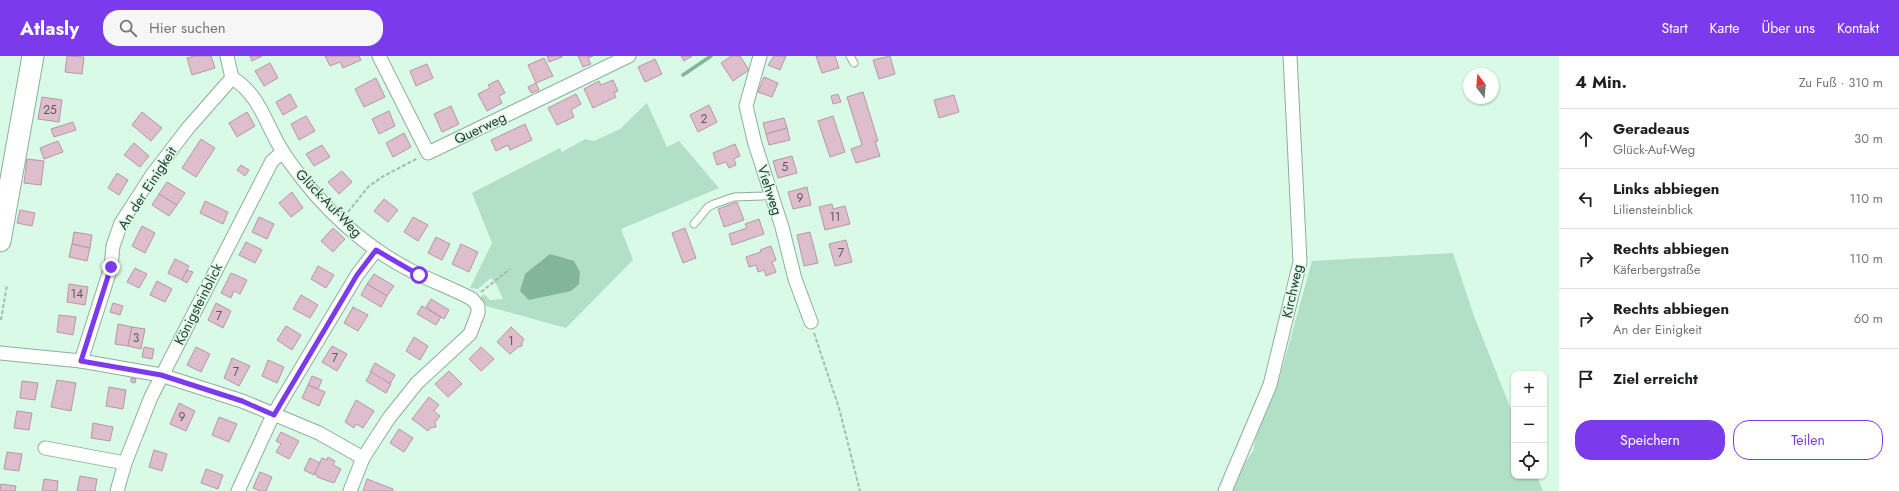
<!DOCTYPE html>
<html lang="de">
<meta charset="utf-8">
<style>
body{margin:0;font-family:Jost,sans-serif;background:#f6f6f6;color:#202124}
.controls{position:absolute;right:12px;bottom:12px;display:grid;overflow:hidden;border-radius:8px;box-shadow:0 1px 3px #0004}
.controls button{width:36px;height:36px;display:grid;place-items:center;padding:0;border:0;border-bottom:1px solid #e0e0e0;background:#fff;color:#202124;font:20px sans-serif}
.compass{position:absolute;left:1463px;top:12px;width:36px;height:36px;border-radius:50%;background:#fff;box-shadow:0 1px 3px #0004;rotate:344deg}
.stop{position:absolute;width:12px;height:12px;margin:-9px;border:3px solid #7c3aed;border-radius:50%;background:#fff}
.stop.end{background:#7c3aed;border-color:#fff;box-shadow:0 1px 4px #0008}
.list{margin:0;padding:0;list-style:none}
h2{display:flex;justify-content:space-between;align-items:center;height:52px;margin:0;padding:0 16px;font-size:17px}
h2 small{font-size:13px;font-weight:400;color:#757577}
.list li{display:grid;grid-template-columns:26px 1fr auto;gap:12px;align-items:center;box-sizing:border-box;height:60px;padding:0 16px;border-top:1px solid #e0e0e0}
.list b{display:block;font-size:15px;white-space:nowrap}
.list p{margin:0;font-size:13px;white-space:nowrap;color:#757577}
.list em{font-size:13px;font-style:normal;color:#757577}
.actions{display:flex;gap:8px;padding:12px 16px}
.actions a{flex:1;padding:9px 0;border:1px solid #7c3aed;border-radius:16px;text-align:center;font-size:14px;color:#7c3aed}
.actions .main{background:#7c3aed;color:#fff}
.icon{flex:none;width:22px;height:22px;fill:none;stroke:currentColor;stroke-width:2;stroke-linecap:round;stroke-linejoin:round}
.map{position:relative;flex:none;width:1559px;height:435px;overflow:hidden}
header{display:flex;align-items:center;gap:24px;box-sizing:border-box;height:56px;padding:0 20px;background:#7c3aed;color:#fff}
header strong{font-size:19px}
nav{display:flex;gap:22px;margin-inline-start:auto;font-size:14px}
.search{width:280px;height:36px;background:#f6f6f6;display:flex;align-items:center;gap:10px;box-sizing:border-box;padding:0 14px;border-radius:16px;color:#757577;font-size:15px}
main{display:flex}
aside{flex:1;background:#fff}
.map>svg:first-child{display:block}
</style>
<header>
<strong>Atlasly</strong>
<div class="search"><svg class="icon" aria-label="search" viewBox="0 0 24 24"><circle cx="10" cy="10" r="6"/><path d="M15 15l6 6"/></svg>Hier suchen</div>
<nav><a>Start</a><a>Karte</a><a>Über uns</a><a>Kontakt</a></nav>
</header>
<main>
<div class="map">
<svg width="1559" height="435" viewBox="0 0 1559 435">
<rect width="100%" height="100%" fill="#d8fae6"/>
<!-- green -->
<g fill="#b2e0c6">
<path d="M 647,47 L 667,91 L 679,85 L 719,132 L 621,173 L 633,204 L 566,272 L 486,250 L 480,242 L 484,238 L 490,244 L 503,243 L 496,228 L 491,222 L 478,233 L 470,232 L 492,187 L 472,137 L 560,92 L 562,96 L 585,83 L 594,85 L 620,73 Z"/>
<path d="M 1453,197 L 1474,260 L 1514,361 L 1514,420 L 1537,420 L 1543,435 L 1231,435 L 1237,419 L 1253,395 L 1258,370 L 1279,324 L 1312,205 Z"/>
</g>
<!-- water -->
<path fill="#83b59a" d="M 550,198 L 574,205 L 580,216 L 579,228 L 571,235 L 529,244 L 520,235 L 525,218 Z"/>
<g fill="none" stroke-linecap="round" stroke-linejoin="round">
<!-- stream -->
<path stroke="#83b59a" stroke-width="3.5" d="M 683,19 L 711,0"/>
</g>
<!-- building -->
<g fill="#debdcd" stroke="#b797a6">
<path d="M 67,0 L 84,1 L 82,18 L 65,16 Z"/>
<path d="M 194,0 L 211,0 L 215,12 L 192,19 L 187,2 Z"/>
<path d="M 250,0 L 262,0 L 252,5 Z"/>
<path d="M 325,0 L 359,0 L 361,4 L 343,12 L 340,6 L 330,10 Z"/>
<path d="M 547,0 L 562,0 L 562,1 L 549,6 Z"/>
<path d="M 578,0 L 593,0 L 588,2 L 591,8 L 583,11 Z"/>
<path d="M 681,0 L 692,0 L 684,5 Z"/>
<path d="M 731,0 L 740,0 L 749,14 L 733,25 L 721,7 Z"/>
<path d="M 774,0 L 786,0 L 780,14 L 768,9 Z"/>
<path d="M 816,0 L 835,0 L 839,12 L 822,17 Z"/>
<path d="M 890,0 L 895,18 L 879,23 L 873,4 Z"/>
<path d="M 544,2 L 553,20 L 536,27 L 528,9 Z"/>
<path d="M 655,3 L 662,18 L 645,26 L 638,11 Z"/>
<path d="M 270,7 L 278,22 L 264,30 L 255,15 Z"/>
<path d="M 427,8 L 433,22 L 416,30 L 410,15 Z"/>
<path d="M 764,21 L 778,27 L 772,41 L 758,36 Z"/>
<path d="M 376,22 L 385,41 L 364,51 L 355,33 Z"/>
<path d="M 498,24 L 505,37 L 499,40 L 502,47 L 487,55 L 478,38 L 490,32 L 488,29 Z"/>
<path d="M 613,24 L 618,35 L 614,37 L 616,41 L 593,52 L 584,33 L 599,25 L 601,29 Z"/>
<path d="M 536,27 L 539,34 L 531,37 L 528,31 Z"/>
<path d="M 863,36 L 878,85 L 875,85 L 880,100 L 856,107 L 851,93 L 862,89 L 847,41 Z"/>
<path d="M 290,38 L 297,51 L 283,59 L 276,46 Z"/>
<path d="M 576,38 L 581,48 L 571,54 L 574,61 L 557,69 L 548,52 Z"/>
<path d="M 838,38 L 841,46 L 833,48 L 831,40 Z"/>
<path d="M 954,39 L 959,56 L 939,62 L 934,44 Z"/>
<path d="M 42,41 L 62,44 L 59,66 L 38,63 Z"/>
<path d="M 709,49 L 717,66 L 698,76 L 690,59 Z"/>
<path d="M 451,50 L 459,68 L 442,76 L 434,58 Z"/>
<path d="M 389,55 L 395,70 L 379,78 L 372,63 Z"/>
<path d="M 142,56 L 162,72 L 151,85 L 132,69 Z"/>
<path d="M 247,56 L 255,70 L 237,81 L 229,67 Z"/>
<path d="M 306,60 L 315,75 L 299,84 L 291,68 Z"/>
<path d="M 833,60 L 845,96 L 830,101 L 818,65 Z"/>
<path d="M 784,62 L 787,72 L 766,78 L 763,67 Z"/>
<path d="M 73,66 L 76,74 L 54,81 L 51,73 Z"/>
<path d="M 525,68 L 532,84 L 510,94 L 508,89 L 496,95 L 491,84 Z"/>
<path d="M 787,72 L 790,84 L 769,89 L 766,78 Z"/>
<path d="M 404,77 L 411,91 L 393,101 L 386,87 Z"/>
<path d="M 201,83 L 215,92 L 196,121 L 182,112 Z"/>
<path d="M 58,85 L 63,96 L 44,103 L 40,92 Z"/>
<path d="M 134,87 L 149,100 L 140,111 L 124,99 Z"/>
<path d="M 735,88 L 740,100 L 734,103 L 736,109 L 729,112 L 726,106 L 717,109 L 713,97 Z"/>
<path d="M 322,89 L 330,101 L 314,110 L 306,98 Z"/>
<path d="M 792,100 L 797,117 L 778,122 L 773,105 Z"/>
<path d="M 27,103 L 44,105 L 41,129 L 24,127 Z"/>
<path d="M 241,109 L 249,114 L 245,120 L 237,114 Z"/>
<path d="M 342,115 L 352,126 L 339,138 L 328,126 Z"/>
<path d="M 117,117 L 128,124 L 119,139 L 108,132 Z"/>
<path d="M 167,126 L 185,137 L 177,149 L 159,138 Z"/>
<path d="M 807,131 L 811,149 L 793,153 L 788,136 Z"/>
<path d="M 292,136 L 303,152 L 291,161 L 279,147 Z"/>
<path d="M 159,138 L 177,149 L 169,160 L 152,149 Z"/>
<path d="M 384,143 L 398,154 L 388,166 L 374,155 Z"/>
<path d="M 205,145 L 228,156 L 223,168 L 200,157 Z"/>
<path d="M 737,146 L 744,164 L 724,171 L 718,153 Z"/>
<path d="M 832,148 L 833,153 L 845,150 L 850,168 L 825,174 L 819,151 Z"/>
<path d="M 20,154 L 35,157 L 32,170 L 17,167 Z"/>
<path d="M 259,161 L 274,168 L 267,183 L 252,176 Z"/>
<path d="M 413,161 L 428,169 L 418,185 L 404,176 Z"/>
<path d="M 759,163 L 764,178 L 732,189 L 729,178 L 747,172 L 745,168 Z"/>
<path d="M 142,170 L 155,177 L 145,197 L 132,190 Z"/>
<path d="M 333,172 L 345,183 L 333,196 L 321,185 Z"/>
<path d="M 685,172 L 696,202 L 683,207 L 672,177 Z"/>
<path d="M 74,176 L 92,179 L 90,192 L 72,188 Z"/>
<path d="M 810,176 L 818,207 L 804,210 L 797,179 Z"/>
<path d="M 436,181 L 450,188 L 442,204 L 428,197 Z"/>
<path d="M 846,184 L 852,206 L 835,210 L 829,188 Z"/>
<path d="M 246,186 L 262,194 L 255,207 L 239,199 Z"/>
<path d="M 72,188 L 90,192 L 87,205 L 69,201 Z"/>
<path d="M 461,188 L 478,196 L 469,216 L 452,208 Z"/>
<path d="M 771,190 L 776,204 L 772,206 L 776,216 L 766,220 L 764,214 L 758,216 L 756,209 L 749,211 L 746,201 L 761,196 L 760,194 Z"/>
<path d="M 175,203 L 189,210 L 182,224 L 168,217 Z"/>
<path d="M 318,210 L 334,219 L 326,232 L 311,223 Z"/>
<path d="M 135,212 L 147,218 L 139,232 L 127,226 Z"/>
<path d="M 187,214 L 193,216 L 187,227 L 182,224 Z"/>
<path d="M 231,217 L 247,224 L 240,238 L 234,235 L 231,242 L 221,237 Z"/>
<path d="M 374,218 L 394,230 L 387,240 L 367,228 Z"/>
<path d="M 157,225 L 172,233 L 165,246 L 150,239 Z"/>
<path d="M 69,228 L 88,231 L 85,249 L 67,246 Z"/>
<path d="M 367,228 L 387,240 L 381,251 L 361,239 Z"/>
<path d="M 301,239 L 318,249 L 310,262 L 293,253 Z"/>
<path d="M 431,243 L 449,254 L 444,263 L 426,251 Z"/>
<path d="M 113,247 L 123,250 L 120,259 L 110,256 Z"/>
<path d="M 216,247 L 231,255 L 223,272 L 208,264 Z"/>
<path d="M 422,250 L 441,261 L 436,269 L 417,258 Z"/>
<path d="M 353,251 L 368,259 L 358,275 L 344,267 Z"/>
<path d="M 59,259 L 76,261 L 73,279 L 57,276 Z"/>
<path d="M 118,268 L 132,271 L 128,290 L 115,288 Z"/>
<path d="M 286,270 L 301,279 L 292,294 L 277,284 Z"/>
<path d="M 132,271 L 145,273 L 141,293 L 128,290 Z"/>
<path d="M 511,271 L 524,283 L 522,286 L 522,290 L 518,291 L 510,298 L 497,286 Z"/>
<path d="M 414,281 L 428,290 L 420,304 L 406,295 Z"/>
<path d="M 332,290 L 347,298 L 337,315 L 322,306 Z"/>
<path d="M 144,291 L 154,293 L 152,303 L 142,301 Z"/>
<path d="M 196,291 L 210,298 L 201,316 L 187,309 Z"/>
<path d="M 481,291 L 494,303 L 481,315 L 469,303 Z"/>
<path d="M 232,302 L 250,310 L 239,330 L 224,322 Z"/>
<path d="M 268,304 L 284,311 L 277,327 L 262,320 Z"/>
<path d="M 375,307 L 395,319 L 390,328 L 370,316 Z"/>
<path d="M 449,315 L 462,328 L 448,341 L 435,328 Z"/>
<path d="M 371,316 L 391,328 L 386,337 L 366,325 Z"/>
<path d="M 312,320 L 322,324 L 318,333 L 308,329 Z"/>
<path d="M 131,322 L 136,323 L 135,327 L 131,326 Z"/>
<path d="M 57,324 L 76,327 L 71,355 L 51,351 Z"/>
<path d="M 22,325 L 38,327 L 35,344 L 20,342 Z"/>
<path d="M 308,329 L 325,336 L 319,350 L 302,342 Z"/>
<path d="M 109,331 L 126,334 L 123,353 L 106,350 Z"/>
<path d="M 429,341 L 439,349 L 434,355 L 440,360 L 435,366 L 436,371 L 430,372 L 428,375 L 412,363 Z"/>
<path d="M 356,344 L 374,355 L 363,372 L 356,368 L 354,372 L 345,366 Z"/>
<path d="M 179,347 L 195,355 L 186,375 L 170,368 Z"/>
<path d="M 17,355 L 32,357 L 29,374 L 14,372 Z"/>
<path d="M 219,361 L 237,368 L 229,386 L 212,379 Z"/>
<path d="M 93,367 L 113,371 L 110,385 L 91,382 Z"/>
<path d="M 399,373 L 413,382 L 404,396 L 390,387 Z"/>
<path d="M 281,376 L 299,385 L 289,403 L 276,396 L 281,388 L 276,385 Z"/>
<path d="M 154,394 L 167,398 L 162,415 L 149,411 Z"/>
<path d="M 7,396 L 22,398 L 19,415 L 4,413 Z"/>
<path d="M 328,401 L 335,405 L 333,409 L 341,413 L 334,427 L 317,421 L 318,420 L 314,418 L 322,402 L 327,404 Z"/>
<path d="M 310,402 L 320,407 L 314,419 L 304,414 Z"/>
<path d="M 206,413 L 223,419 L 218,433 L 201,427 Z"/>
<path d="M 260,416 L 272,421 L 266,435 L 260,435 L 253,432 Z"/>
<path d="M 80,420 L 97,423 L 95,435 L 77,435 Z"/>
<path d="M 44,423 L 58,425 L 57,435 L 42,435 Z"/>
<path d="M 367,423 L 393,433 L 393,435 L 363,435 Z"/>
<path d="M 1,428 L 16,430 L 15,435 L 0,435 Z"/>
</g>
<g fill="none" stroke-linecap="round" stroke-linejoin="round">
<defs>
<g id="service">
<path d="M 850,0 L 854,7"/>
<path d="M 694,168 L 708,151 L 714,148 L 734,141 L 763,140 L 771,138"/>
</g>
<g id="minor">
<path d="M 227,0 L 232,22"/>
<path d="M 379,0 L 428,97 L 629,0"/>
<path d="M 760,0 L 746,50 L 755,88 L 782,171 L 795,223 L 811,266"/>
<path d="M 232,22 C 260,38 266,70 283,96 C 289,106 297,116 305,126 C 335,164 375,198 420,219 C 437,227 455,234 472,243 L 478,250 L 478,257 L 470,278 L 417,327 L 389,362 L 363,402 L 350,435"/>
<path d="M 0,297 L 81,305 L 161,319 L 242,345 L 319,377 L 363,402"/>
<path d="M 81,305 L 111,211 L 113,190 L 121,167 L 152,119 L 188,72 L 232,22"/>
<path d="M 45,392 L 125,407"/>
<path d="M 117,435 L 125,407 L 151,341 L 272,105 L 283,96"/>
<path d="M 238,435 L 273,359 L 357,219 L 376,194"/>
<path d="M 1225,435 L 1270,329 L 1300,206 L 1290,0"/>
</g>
<path id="primary" d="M 0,185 L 33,0"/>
</defs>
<!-- service casing -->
<use href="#service" stroke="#8fae9c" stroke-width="9"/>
<!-- minor casing -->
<use href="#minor" stroke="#8fae9c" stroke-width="15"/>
<!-- primary casing -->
<use href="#primary" stroke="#8fae9c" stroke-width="23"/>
<!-- path -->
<g stroke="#a2bdad" stroke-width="2" stroke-dasharray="4 2" stroke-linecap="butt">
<path d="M 348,156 L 368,131 L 382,121 L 418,102"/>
<path d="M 481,236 L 510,213"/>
<path d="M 1,264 L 7,229"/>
<path d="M 814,277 L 839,352 L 860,435"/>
</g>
<!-- service -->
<use href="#service" stroke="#fff" stroke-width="7"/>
<!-- minor -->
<use href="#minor" stroke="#fff" stroke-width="13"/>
<!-- primary -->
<use href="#primary" stroke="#fff" stroke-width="21"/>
</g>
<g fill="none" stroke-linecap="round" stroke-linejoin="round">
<!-- route -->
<path stroke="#7c3aed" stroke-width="5" d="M 111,211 L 81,305 L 161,319 L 242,345 L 274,359 L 357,219 L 376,194 L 419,219"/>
</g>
<g text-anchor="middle" stroke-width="3" stroke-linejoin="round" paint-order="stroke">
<!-- number labels -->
<g font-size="12" fill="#5a5c5a">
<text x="50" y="58">25</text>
<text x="704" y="67">2</text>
<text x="785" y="115">5</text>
<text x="800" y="146">9</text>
<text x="835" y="165">11</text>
<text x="841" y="201">7</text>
<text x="77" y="242">14</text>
<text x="219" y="264">7</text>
<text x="136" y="286">3</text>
<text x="511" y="289">1</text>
<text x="335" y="306">7</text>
<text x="236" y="320">7</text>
<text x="182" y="365">9</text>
</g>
<!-- street labels -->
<g font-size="14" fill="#2e3b33" stroke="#d8fae6">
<text transform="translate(480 72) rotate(-26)" y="5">Querweg</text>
<text transform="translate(147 132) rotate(-57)" y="5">An der Einigkeit</text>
<text transform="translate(770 134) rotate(72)" y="5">Viehweg</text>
<text transform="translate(329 147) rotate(46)" y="5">Glück-Auf-Weg</text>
<text transform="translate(1292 235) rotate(-78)" y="5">Kirchweg</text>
<text transform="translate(198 248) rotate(-63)" y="5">Königsteinblick</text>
</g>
</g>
</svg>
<div class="controls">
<button>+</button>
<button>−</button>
<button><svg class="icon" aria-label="locate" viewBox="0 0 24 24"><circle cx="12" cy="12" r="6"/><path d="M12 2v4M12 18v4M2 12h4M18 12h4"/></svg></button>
</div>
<svg class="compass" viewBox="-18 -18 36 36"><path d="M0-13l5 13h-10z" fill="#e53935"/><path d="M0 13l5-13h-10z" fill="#757577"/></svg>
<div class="stop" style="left:419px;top:219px"></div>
<div class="stop end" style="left:111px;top:211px"></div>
</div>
<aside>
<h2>4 Min.<small>Zu Fuß · 310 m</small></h2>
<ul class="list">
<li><svg class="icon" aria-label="ahead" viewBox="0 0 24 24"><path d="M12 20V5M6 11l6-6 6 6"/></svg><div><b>Geradeaus</b><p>Glück-Auf-Weg</p></div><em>30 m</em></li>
<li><svg class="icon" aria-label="left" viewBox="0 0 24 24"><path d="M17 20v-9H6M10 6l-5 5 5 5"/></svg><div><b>Links abbiegen</b><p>Liliensteinblick</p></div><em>110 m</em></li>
<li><svg class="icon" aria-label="right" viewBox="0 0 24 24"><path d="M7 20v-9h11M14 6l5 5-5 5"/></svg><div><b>Rechts abbiegen</b><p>Käferbergstraße</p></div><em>110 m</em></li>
<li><svg class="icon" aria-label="right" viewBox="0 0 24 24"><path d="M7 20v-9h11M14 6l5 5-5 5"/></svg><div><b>Rechts abbiegen</b><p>An der Einigkeit</p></div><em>60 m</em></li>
<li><svg class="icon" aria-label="arrive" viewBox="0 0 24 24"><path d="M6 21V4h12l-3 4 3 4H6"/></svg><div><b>Ziel erreicht</b></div></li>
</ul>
<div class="actions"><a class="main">Speichern</a><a>Teilen</a></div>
</aside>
</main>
